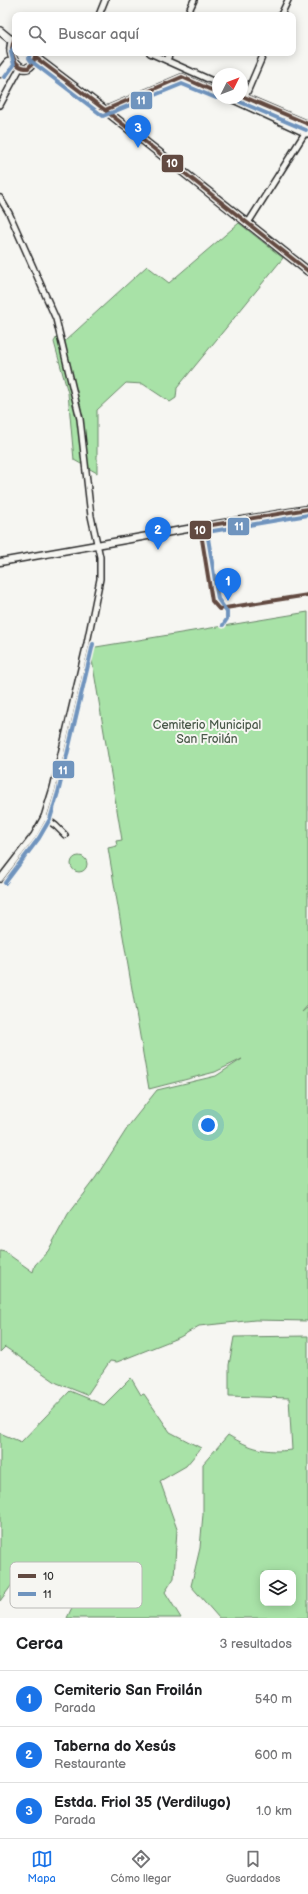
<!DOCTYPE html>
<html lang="es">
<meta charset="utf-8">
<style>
body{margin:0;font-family:"Balsamiq Sans",sans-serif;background:#f2f2f2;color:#202124}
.controls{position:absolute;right:12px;bottom:12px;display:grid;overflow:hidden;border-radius:8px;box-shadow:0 2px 10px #0003}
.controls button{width:36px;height:36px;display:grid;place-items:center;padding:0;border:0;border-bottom:1px solid #e0e0e0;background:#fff;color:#202124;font:20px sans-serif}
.compass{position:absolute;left:212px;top:68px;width:36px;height:36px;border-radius:50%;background:#fff;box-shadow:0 2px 10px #0003;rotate:48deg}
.you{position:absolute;left:208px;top:1125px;width:14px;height:14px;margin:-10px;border:3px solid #fff;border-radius:50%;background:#1a73e8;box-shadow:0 0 0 6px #1a73e833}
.badge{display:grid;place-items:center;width:26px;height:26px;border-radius:50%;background:#1a73e8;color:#fff;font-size:13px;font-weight:700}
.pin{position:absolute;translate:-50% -33px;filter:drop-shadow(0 1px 2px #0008)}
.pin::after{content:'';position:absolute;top:21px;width:14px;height:12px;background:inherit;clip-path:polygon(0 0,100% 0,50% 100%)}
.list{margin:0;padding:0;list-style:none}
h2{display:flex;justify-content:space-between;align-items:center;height:52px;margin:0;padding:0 16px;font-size:17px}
h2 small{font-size:13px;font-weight:400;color:#757577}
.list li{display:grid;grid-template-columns:26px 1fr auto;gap:12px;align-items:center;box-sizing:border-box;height:56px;padding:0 16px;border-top:1px solid #e0e0e0}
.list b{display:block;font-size:15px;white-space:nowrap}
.list p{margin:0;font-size:13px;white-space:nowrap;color:#757577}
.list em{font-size:13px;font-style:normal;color:#757577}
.icon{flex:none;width:22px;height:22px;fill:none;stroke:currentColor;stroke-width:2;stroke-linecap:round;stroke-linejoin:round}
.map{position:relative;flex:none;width:308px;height:1618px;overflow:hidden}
.search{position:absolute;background:#fff;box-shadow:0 2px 10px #0003;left:12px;right:12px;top:12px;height:44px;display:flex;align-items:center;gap:10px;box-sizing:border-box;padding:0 14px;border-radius:8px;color:#757577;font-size:15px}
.sheet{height:220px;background:#fff}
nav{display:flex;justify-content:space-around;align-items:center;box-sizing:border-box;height:56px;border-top:1px solid #e0e0e0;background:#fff;font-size:11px;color:#757577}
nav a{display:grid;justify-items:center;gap:2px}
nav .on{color:#1a73e8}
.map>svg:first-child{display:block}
</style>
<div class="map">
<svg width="308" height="1618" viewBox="0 0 308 1618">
<rect width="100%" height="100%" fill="#f6f6f2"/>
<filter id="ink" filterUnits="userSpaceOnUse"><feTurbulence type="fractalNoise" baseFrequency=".025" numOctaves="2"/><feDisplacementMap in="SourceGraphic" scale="8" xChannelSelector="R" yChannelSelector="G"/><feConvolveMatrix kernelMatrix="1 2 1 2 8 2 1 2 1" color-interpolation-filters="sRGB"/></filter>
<g filter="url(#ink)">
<!-- green -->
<g fill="#a8e2a7" stroke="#6a8669" fill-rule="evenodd">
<path d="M 239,223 L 283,258 L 177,388 L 176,398 L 170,402 L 143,384 L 126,383 L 97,410 L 97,473 L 74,460 L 68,393 L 54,342 L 59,333 L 65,341 L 147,266 L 169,283 Z"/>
<path d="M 308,612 L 308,1005 L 302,1012 L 308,1007 L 308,1321 L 255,1320 L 199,1326 L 180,1337 L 117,1362 L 110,1361 L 87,1395 L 57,1383 L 5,1347 L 0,1352 L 0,1251 L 5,1252 L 33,1272 L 35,1265 L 48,1251 L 68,1214 L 96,1177 L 130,1124 L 157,1090 L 216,1076 L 242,1059 L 215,1072 L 149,1089 L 108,848 L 117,846 L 116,841 L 122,840 L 90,648 Z"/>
<circle cx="79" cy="864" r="8"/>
<path d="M 308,1336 L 308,1618 L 219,1618 L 191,1586 L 200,1548 L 203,1514 L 203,1464 L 228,1435 C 251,1449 265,1453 292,1450 L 289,1398 L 229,1396 L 229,1365 L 234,1337 ZM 263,1573 L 293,1573 L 293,1603 L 263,1603 Z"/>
<path d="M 131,1378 L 141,1395 L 144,1394 L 170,1432 L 201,1448 L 186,1466 L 160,1481 L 177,1529 L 174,1578 L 165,1592 L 181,1618 L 67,1618 L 75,1601 L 47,1583 L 14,1582 L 0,1601 L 0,1433 L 21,1442 L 70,1391 L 104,1405 Z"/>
</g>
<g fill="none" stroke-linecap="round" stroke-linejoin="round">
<defs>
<g id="minor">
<path d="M 99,15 L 105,0"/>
<path d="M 187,15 L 194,0"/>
<path d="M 281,15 L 288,0"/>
<path d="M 150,53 L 217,83 L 218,93"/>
<path d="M 167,60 L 170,53"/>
<path d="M 242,96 L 308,124"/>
<path d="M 242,96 L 245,97 L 264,53"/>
<path d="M 229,98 L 307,134"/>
<path d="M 0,105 L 20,68"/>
<path d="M 105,110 L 182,77 L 218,93"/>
<path d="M 0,198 L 9,213 L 56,319 L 80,419 L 91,516 L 100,557 L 100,579 L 87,643 L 53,788 L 44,817 L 34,835 L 0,879"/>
<path d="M 248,223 L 305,133"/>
<path d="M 44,817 L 56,826 L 65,835"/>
</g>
<path id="tertiary" d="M 0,562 L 193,528 L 308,509"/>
<g id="secondary">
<path d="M 0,31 L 11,40"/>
<path d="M 15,38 C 0,54 30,88 36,53"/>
<path d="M 35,57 L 105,110 L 308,271"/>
</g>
<path id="trunk" d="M 0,73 L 8,63"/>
</defs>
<!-- minor casing -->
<use href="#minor" stroke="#2b2b2b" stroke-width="8"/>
<!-- tertiary casing -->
<use href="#tertiary" stroke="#2b2b2b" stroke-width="9"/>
<!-- secondary casing -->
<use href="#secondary" stroke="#2b2b2b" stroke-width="10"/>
<!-- trunk casing -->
<use href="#trunk" stroke="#2b2b2b" stroke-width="11"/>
<!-- minor -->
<use href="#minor" stroke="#f6f6f2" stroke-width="5"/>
<!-- tertiary -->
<use href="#tertiary" stroke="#f6f6f2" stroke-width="6"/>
<!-- secondary -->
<use href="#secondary" stroke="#f6f6f2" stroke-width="7"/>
<!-- trunk -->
<use href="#trunk" stroke="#f6f6f2" stroke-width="8"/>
<defs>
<g id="bus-1">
<path d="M 15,38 C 9,50 12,68 28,68 L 33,63 L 36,53"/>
<path d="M 35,57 L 105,110 L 308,271"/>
<path d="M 242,96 L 308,124"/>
<path d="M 105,110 L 182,77 L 218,93"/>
<path d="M 308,509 L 200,527 L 212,601 L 219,609 L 308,595"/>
</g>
<g id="bus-2">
<path d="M 30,53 L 29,58 L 31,61 L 103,116 L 182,84 L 216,98"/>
<path d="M 5,77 L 14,65 L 11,52 L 15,45"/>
<path d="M 240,102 L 306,130"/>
<path d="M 223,625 L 227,619 L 227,612 L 218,599 L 207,532 L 308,515"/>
<path d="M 5,883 L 39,838 L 50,819 L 59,789 L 93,644"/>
</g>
</defs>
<!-- bus-1 casing -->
<use href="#bus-1" stroke="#f6f6f2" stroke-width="7"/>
<!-- bus-2 casing -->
<use href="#bus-2" stroke="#f6f6f2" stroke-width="7"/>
<!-- bus-1 -->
<use href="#bus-1" stroke="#624a41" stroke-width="4"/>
<!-- bus-2 -->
<use href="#bus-2" stroke="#6f94be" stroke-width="4"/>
</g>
</g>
<g text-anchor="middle" stroke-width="4" stroke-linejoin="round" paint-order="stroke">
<!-- park labels -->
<g font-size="12" fill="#4a594a" stroke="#f6f6f2">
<text x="207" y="729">Cemiterio Municipal<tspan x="207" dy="14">San Froilán</tspan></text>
</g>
</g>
<!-- legend -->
<rect x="10" y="1562" width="132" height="46" rx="6" fill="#f6f6f2" stroke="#b9b9b6" stroke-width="1"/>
<rect x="18" y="1574" width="18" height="4" fill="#624a41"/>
<rect x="18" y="1592" width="18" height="4" fill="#6f94be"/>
<g font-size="11" fill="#2b2b2b">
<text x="43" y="1580">10</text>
<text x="43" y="1598">11</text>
</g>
<g stroke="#f6f6f2" stroke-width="1.5">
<rect x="130" y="91" width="23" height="19" rx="4" fill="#6f94be"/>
<rect x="161" y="154" width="23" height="19" rx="4" fill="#624a41"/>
<rect x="227" y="517" width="23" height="19" rx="4" fill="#6f94be"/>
<rect x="189" y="520" width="23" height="20" rx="4" fill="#624a41"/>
<rect x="52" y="760" width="23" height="19" rx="4" fill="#6f94be"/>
</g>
<g font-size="11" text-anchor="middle" font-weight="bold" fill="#fff">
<text x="141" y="104">11</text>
<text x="172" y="167">10</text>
<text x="239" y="530">11</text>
<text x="200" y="534">10</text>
<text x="63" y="774">11</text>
</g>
</svg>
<div class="controls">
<button><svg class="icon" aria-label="layers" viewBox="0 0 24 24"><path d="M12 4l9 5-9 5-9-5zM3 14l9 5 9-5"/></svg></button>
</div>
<svg class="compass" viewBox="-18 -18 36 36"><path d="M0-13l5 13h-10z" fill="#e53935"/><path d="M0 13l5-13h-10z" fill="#757577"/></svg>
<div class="you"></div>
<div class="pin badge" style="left:228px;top:601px">1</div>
<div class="pin badge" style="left:158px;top:550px">2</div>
<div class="pin badge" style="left:138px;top:148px">3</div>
<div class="search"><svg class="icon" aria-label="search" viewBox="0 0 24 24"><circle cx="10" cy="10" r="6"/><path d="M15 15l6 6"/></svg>Buscar aquí</div>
</div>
<section class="sheet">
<h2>Cerca<small>3 resultados</small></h2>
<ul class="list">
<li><span class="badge">1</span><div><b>Cemiterio San Froilán</b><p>Parada</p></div><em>540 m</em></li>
<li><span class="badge">2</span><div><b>Taberna do Xesús</b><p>Restaurante</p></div><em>600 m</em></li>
<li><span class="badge">3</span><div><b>Estda. Friol 35 (Verdilugo)</b><p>Parada</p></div><em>1.0 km</em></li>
</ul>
</section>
<nav>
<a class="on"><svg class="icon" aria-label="map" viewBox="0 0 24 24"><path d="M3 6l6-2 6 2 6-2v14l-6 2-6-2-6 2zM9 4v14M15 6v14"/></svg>Mapa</a>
<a><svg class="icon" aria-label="directions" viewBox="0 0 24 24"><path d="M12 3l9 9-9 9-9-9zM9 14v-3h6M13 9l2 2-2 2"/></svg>Cómo llegar</a>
<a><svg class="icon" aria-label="saved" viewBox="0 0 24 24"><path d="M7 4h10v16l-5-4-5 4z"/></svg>Guardados</a>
</nav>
